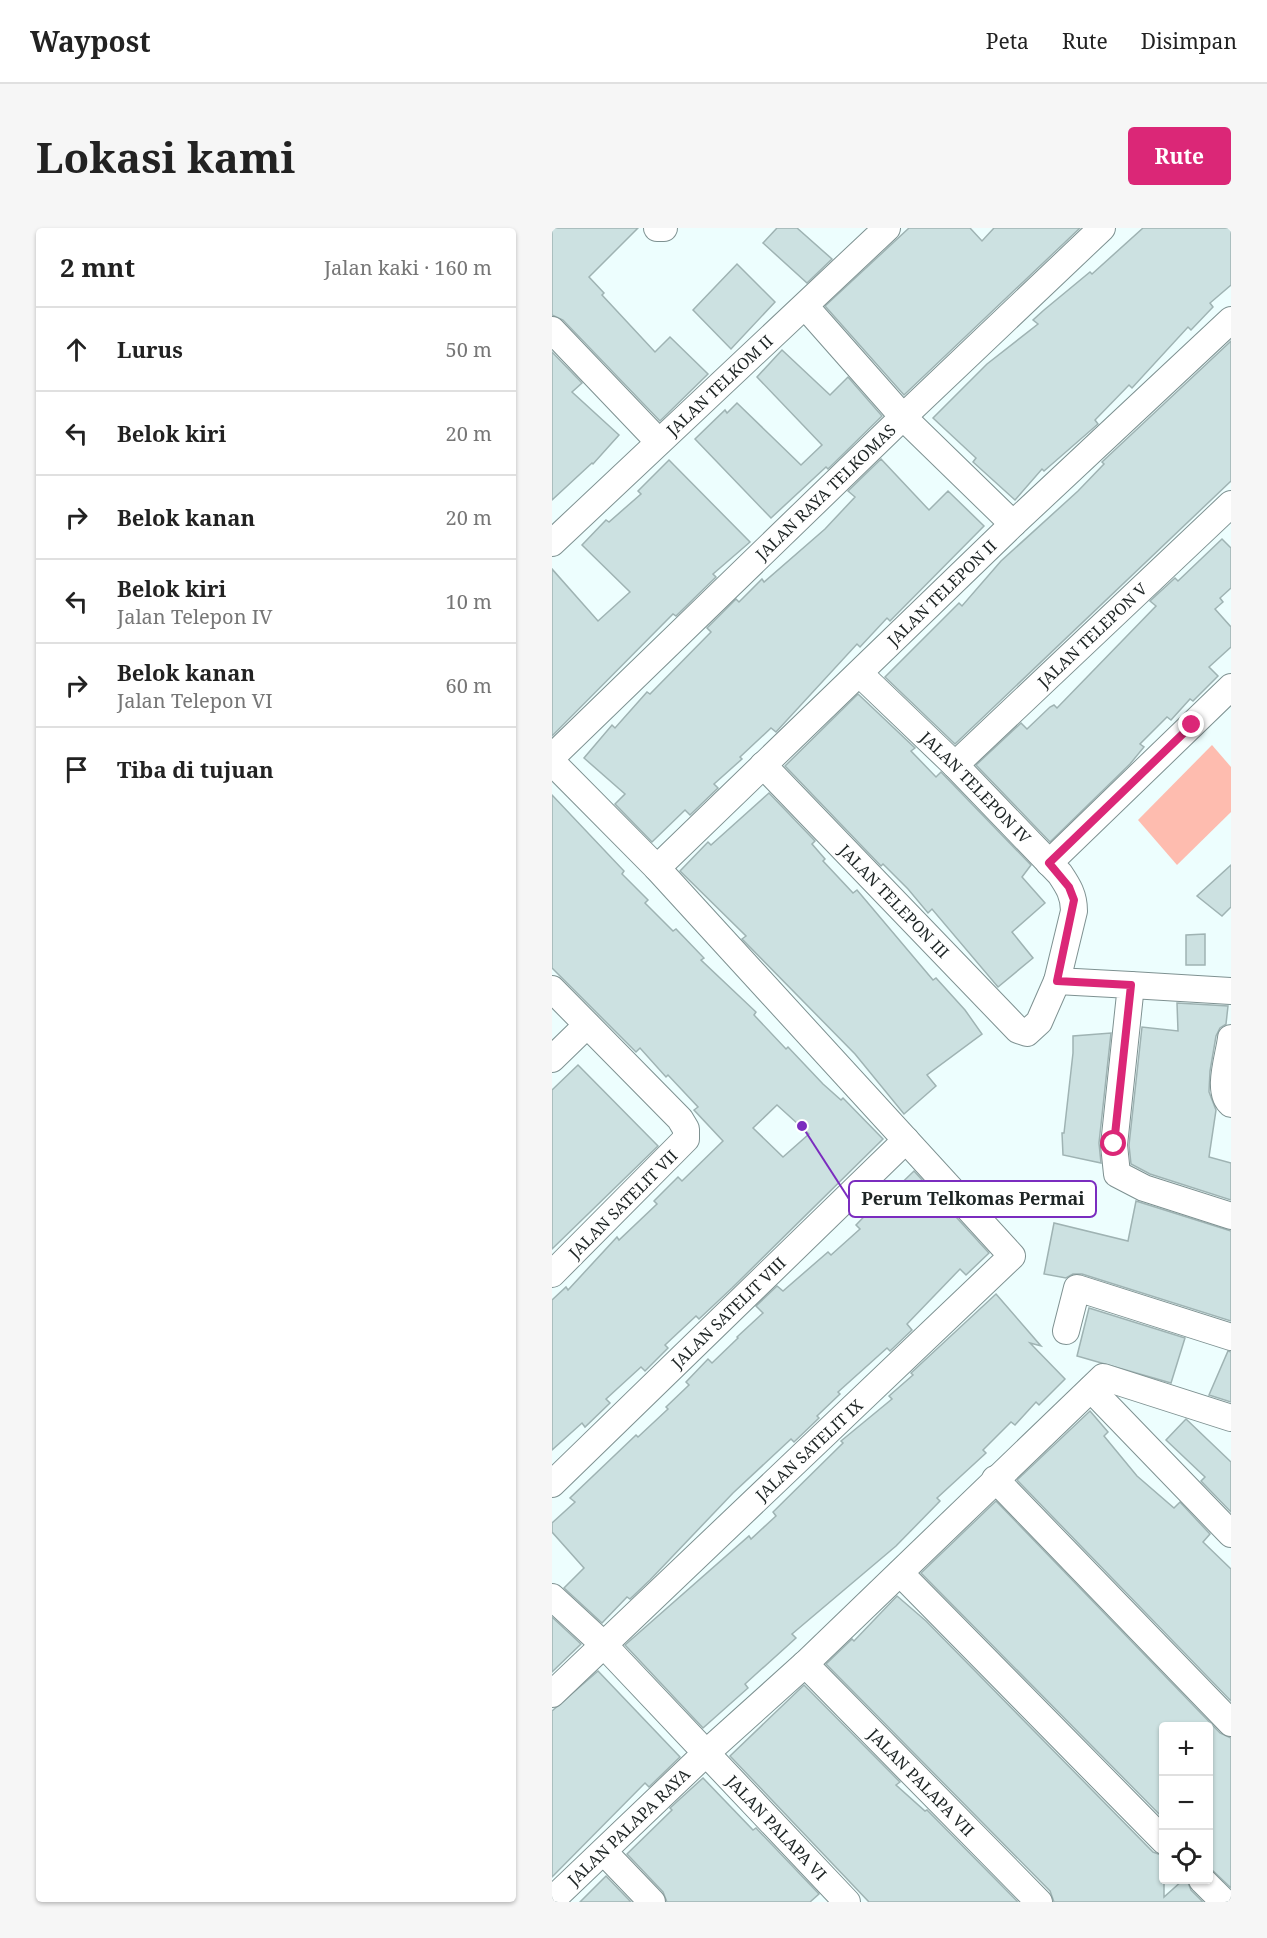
<!DOCTYPE html>
<html lang="id">
<meta charset="utf-8">
<style>
body{margin:0;font-family:"Noto Serif",serif;background:#f6f6f6;color:#222}
.controls{position:absolute;right:18px;bottom:18px;display:grid;overflow:hidden;border-radius:6px;box-shadow:0 2px 4px #0004}
.controls button{width:54px;height:54px;display:grid;place-items:center;padding:0;border:0;border-bottom:2px solid #e0e0e0;background:#fff;color:#222;font:30px sans-serif}
.stop{position:absolute;width:18px;height:18px;margin:-14px;border:4px solid #db2777;border-radius:50%;background:#fff}
.stop.end{background:#db2777;border-color:#fff;box-shadow:0 2px 6px #0008}
.list{margin:0;padding:0;list-style:none}
h2{display:flex;justify-content:space-between;align-items:center;height:78px;margin:0;padding:0 24px;font-size:26px}
h2 small{font-size:20px;font-weight:400;color:#767676}
.list li{display:grid;grid-template-columns:39px 1fr auto;gap:18px;align-items:center;box-sizing:border-box;height:84px;padding:0 24px;border-top:2px solid #e0e0e0}
.list b{display:block;font-size:22px;white-space:nowrap}
.list p{margin:0;font-size:20px;white-space:nowrap;color:#767676}
.list em{font-size:20px;font-style:normal;color:#767676}
.icon{flex:none;width:33px;height:33px;fill:none;stroke:currentColor;stroke-width:2;stroke-linecap:round;stroke-linejoin:round}
.map{position:relative;flex:none;width:679px;height:1674px;overflow:hidden;border-radius:6px}
header{display:flex;align-items:center;gap:36px;box-sizing:border-box;height:84px;padding:0 30px;background:#fff;border-bottom:2px solid #e0e0e0}
header strong{font-size:28px}
nav{display:flex;gap:33px;margin-inline-start:auto;font-size:21px}
.intro{display:flex;align-items:center;justify-content:space-between;box-sizing:border-box;height:144px;padding:0 36px}
h1{margin:0;font-size:42px}
.button{padding:15px 27px;border-radius:6px;background:#db2777;color:#fff;font-size:21px;font-weight:700}
main{display:flex;gap:36px;padding:0 36px}
aside{flex:1;background:#fff;border-radius:6px;box-shadow:0 2px 4px #0004}
.map>svg:first-child{display:block}
</style>
<header>
<strong>Waypost</strong>
<nav><a>Peta</a><a>Rute</a><a>Disimpan</a></nav>
</header>
<div class="intro"><h1>Lokasi kami</h1><a class="button">Rute</a></div>
<main>
<aside>
<h2>2 mnt<small>Jalan kaki · 160 m</small></h2>
<ul class="list">
<li><svg class="icon" aria-label="ahead" viewBox="0 0 24 24"><path d="M12 20V5M6 11l6-6 6 6"/></svg><div><b>Lurus</b></div><em>50 m</em></li>
<li><svg class="icon" aria-label="left" viewBox="0 0 24 24"><path d="M17 20v-9H6M10 6l-5 5 5 5"/></svg><div><b>Belok kiri</b></div><em>20 m</em></li>
<li><svg class="icon" aria-label="right" viewBox="0 0 24 24"><path d="M7 20v-9h11M14 6l5 5-5 5"/></svg><div><b>Belok kanan</b></div><em>20 m</em></li>
<li><svg class="icon" aria-label="left" viewBox="0 0 24 24"><path d="M17 20v-9H6M10 6l-5 5 5 5"/></svg><div><b>Belok kiri</b><p>Jalan Telepon IV</p></div><em>10 m</em></li>
<li><svg class="icon" aria-label="right" viewBox="0 0 24 24"><path d="M7 20v-9h11M14 6l5 5-5 5"/></svg><div><b>Belok kanan</b><p>Jalan Telepon VI</p></div><em>60 m</em></li>
<li><svg class="icon" aria-label="arrive" viewBox="0 0 24 24"><path d="M6 21V4h12l-3 4 3 4H6"/></svg><div><b>Tiba di tujuan</b></div></li>
</ul>
</aside>
<div class="map">
<svg width="679" height="1674" viewBox="0 0 679 1674">
<rect width="100%" height="100%" fill="#edfefe"/>
<!-- grass -->
<path fill="#febcaf" d="M 660,517 L 679,539 L 679,584 L 625,637 L 586,592 Z"/>
<!-- building -->
<g fill="#cce1e1" stroke="#9fb3b3" stroke-width="1.5" fill-rule="evenodd">
<path d="M 0,0 L 86,0 L 37,49 L 52,65 L 50,67 L 103,124 L 118,109 L 156,146 L 108,193 L 11,92 L 0,87 Z"/>
<path d="M 225,0 L 245,0 L 280,31 L 255,55 L 211,15 Z"/>
<path d="M 357,0 L 418,0 L 430,13 L 442,0 L 528,0 L 352,167 L 273,78 Z"/>
<path d="M 591,0 L 679,0 L 679,57 L 658,75 L 661,79 L 639,102 L 636,99 L 580,160 L 577,157 L 543,192 L 546,196 L 492,243 L 490,241 L 463,272 L 421,234 L 424,230 L 381,190 L 435,136 L 486,96 L 481,92 L 492,82 L 538,44 L 540,46 Z"/>
<path d="M 185,36 L 223,74 L 179,121 L 141,82 Z"/>
<path d="M 679,113 L 679,253 L 403,516 L 333,449 L 407,375 L 410,378 L 449,333 L 526,263 L 552,236 L 550,234 Z"/>
<path d="M 230,122 L 278,167 L 296,149 L 330,188 L 276,241 L 274,239 L 219,290 L 143,211 L 173,182 L 175,185 L 185,175 L 249,237 L 270,217 L 205,149 Z"/>
<path d="M 0,124 L 30,155 L 20,164 L 67,207 L 41,236 L 40,235 L 0,272 Z"/>
<path d="M 329,231 L 377,282 L 396,263 L 432,298 L 338,393 L 335,390 L 308,419 L 305,416 L 224,504 L 219,500 L 188,529 L 190,531 L 162,556 L 166,560 L 138,587 L 133,582 L 100,614 L 63,576 L 73,566 L 32,530 L 60,497 L 63,500 L 95,464 L 98,466 L 159,404 L 155,400 L 184,371 L 187,374 L 210,351 L 212,354 L 273,301 L 303,269 L 296,263 Z"/>
<path d="M 117,232 L 198,314 L 161,346 L 164,349 L 124,388 L 121,386 L 0,508 L 0,341 L 46,393 L 78,364 L 30,317 L 54,292 L 57,294 L 89,266 L 86,263 Z"/>
<path d="M 670,311 L 679,320 L 679,360 L 668,370 L 671,374 L 663,381 L 679,399 L 679,419 L 657,439 L 666,448 L 641,473 L 638,471 L 619,492 L 615,489 L 588,516 L 592,519 L 578,536 L 498,614 L 424,537 L 469,495 L 475,501 L 498,479 L 502,477 L 505,480 L 604,378 L 598,373 L 623,350 L 626,353 Z"/>
<path d="M 306,466 L 363,520 L 359,523 L 384,549 L 389,544 L 479,637 L 470,649 L 493,675 L 460,704 L 481,730 L 446,759 L 380,681 L 376,685 L 356,661 L 331,636 L 329,638 L 233,538 Z"/>
<path d="M 217,565 L 263,613 L 260,616 L 273,631 L 271,633 L 301,665 L 305,662 L 381,752 L 384,750 L 413,782 L 430,806 L 375,847 L 384,858 L 352,886 L 303,826 L 190,711 L 194,708 L 128,643 L 156,614 L 159,617 Z"/>
<path d="M 0,567 L 72,643 L 70,646 L 96,672 L 93,675 L 121,703 L 124,701 L 152,730 L 149,732 L 204,784 L 202,787 L 234,821 L 236,819 L 271,856 L 289,872 L 291,870 L 331,911 L 180,1060 L 147,1091 L 144,1088 L 113,1117 L 116,1120 L 93,1143 L 89,1139 L 54,1171 L 58,1175 L 33,1199 L 30,1195 L 0,1222 L 0,1072 L 14,1059 L 16,1062 L 65,1009 L 67,1012 L 105,976 L 102,973 L 126,949 L 130,953 L 171,913 L 142,882 L 146,879 L 116,847 L 114,849 L 88,820 L 84,824 L 0,740 ZM 225,877 L 257,906 L 231,929 L 201,900 Z"/>
<path d="M 679,637 L 679,679 L 670,688 L 645,668 Z"/>
<path d="M 653,706 L 653,737 L 634,737 L 634,707 Z"/>
<path d="M 625,775 L 676,778 L 674,796 L 668,800 L 664,808 L 658,843 L 657,864 L 664,882 L 657,929 L 679,935 L 679,972 L 598,946 L 579,936 L 577,917 L 590,799 L 626,803 Z"/>
<path d="M 559,805 L 547,915 L 549,935 L 511,927 L 510,905 L 512,905 L 521,825 L 521,808 Z"/>
<path d="M 26,837 L 106,918 L 0,1021 L 0,862 Z"/>
<path d="M 362,943 L 437,1025 L 414,1047 L 408,1041 L 355,1096 L 360,1102 L 338,1123 L 335,1120 L 286,1164 L 288,1166 L 265,1188 L 267,1190 L 242,1214 L 239,1211 L 181,1265 L 98,1352 L 78,1371 L 75,1369 L 50,1395 L 12,1360 L 32,1340 L 0,1304 L 0,1295 L 23,1274 L 18,1270 L 84,1207 L 86,1209 L 116,1181 L 114,1179 L 137,1157 L 134,1154 L 156,1131 L 160,1135 L 186,1110 L 185,1109 L 211,1085 L 204,1078 L 225,1058 L 231,1063 L 276,1024 L 279,1027 L 308,1001 L 304,997 L 331,969 L 333,971 Z"/>
<path d="M 584,973 L 679,1003 L 679,1093 L 530,1046 L 521,1046 L 514,1050 L 492,1046 L 502,995 L 576,1013 Z"/>
<path d="M 444,1066 L 489,1118 L 478,1115 L 513,1151 L 487,1177 L 484,1174 L 463,1197 L 459,1194 L 431,1222 L 434,1225 L 385,1270 L 388,1273 L 344,1318 L 240,1406 L 244,1410 L 193,1456 L 196,1460 L 151,1500 L 73,1417 L 197,1308 L 199,1311 L 224,1288 L 221,1284 L 291,1215 L 289,1213 L 340,1171 L 337,1168 L 361,1147 L 359,1145 Z"/>
<path d="M 537,1080 L 633,1110 L 619,1155 L 525,1128 Z"/>
<path d="M 676,1123 L 679,1124 L 679,1174 L 657,1167 Z"/>
<path d="M 538,1183 L 556,1204 L 552,1208 L 585,1248 L 622,1280 L 628,1274 L 658,1306 L 651,1314 L 679,1341 L 679,1473 L 465,1252 Z"/>
<path d="M 634,1191 L 679,1234 L 679,1284 L 649,1253 L 653,1249 L 614,1212 Z"/>
<path d="M 444,1273 L 668,1505 L 679,1510 L 679,1660 L 657,1639 L 657,1498 L 612,1498 L 612,1591 L 369,1345 Z"/>
<path d="M 345,1368 L 374,1393 L 601,1624 L 612,1628 L 612,1669 L 631,1652 L 635,1652 L 639,1662 L 651,1674 L 502,1674 L 498,1663 L 274,1436 L 300,1411 L 302,1413 Z"/>
<path d="M 0,1389 L 29,1416 L 0,1444 Z"/>
<path d="M 46,1443 L 128,1529 L 97,1559 L 93,1555 L 0,1649 L 0,1483 Z"/>
<path d="M 252,1457 L 348,1554 L 344,1557 L 373,1583 L 375,1582 L 466,1674 L 317,1674 L 178,1528 Z"/>
<path d="M 151,1550 L 201,1602 L 204,1600 L 267,1666 L 258,1674 L 115,1674 L 111,1664 L 75,1626 L 120,1582 L 118,1580 Z"/>
<path d="M 54,1648 L 79,1674 L 28,1674 Z"/>
</g>
<g fill="none" stroke-linecap="round" stroke-linejoin="round">
<defs>
<g id="minor">
<path d="M 105,0 L 112,0"/>
<path d="M 253,78 L 351,189 L 461,296"/>
<path d="M 0,102 L 106,213"/>
<path id="s1" d="M 0,315 L 335,0"/>
<path id="s2" d="M 308,446 L 403,537 L 508,646 C 516,658 522,667 522,683 L 505,753 L 579,757 L 562,917 L 565,946 L 592,960 L 679,988"/>
<path id="s3" d="M 0,529 L 351,189 L 550,0"/>
<path d="M 0,534 L 105,640 L 460,1028 L 0,1466"/>
<path id="s4" d="M 211,537 L 466,802 L 475,805 L 487,794 L 505,753"/>
<path id="s5" d="M 403,537 L 679,276"/>
<path d="M 497,635 L 679,459"/>
<path id="s6" d="M 105,640 L 461,296 L 679,92"/>
<path d="M 579,757 L 679,763"/>
<path d="M 0,761 L 128,891 L 134,901 L 134,911 L 0,1046"/>
<path d="M 679,810 C 677,828 664,864 679,876"/>
<path d="M 0,831 L 35,797"/>
<path d="M 514,1103 L 525,1060 L 679,1109"/>
<path d="M 539,1161 L 679,1306"/>
<path d="M 443,1251 L 679,1495"/>
<path id="s7" d="M 0,1256 L 354,912"/>
<path d="M 348,1345 L 612,1613"/>
<path id="s8" d="M 0,1369 L 51,1416 L 295,1674"/>
<path id="s9" d="M 253,1436 L 487,1674"/>
<path d="M 52,1624 L 100,1674"/>
<path d="M 650,1652 L 672,1674"/>
<path id="s10" d="M 0,1672 L 153,1526 L 253,1436 L 551,1149 L 679,1190"/>
</g>
</defs>
<!-- minor casing -->
<use href="#minor" stroke="#7e9191" stroke-width="28"/>
<!-- minor -->
<use href="#minor" stroke="#fff" stroke-width="26"/>
</g>
<g fill="none" stroke-linecap="round" stroke-linejoin="round">
<!-- route -->
<path stroke="#db2777" stroke-width="8" d="M 562,916 L 579,757 L 505,753 L 522,672 L 517,659 L 497,635 L 640,497"/>
</g>
<g text-anchor="middle" stroke-width="5" stroke-linejoin="round" paint-order="stroke">
<!-- street labels -->
<g font-size="16" fill="#1e2525" stroke="#fff">
<text dy="6" stroke="none"><textPath href="#s1" startOffset="230">JALAN TELKOM II</textPath></text>
<text dy="6" stroke="none"><textPath href="#s3" startOffset="381">JALAN RAYA TELKOMAS</textPath></text>
<text dy="6" stroke="none"><textPath href="#s6" startOffset="396">JALAN TELEPON II</textPath></text>
<text dy="6" stroke="none"><textPath href="#s5" startOffset="189">JALAN TELEPON V</textPath></text>
<text dy="6" stroke="none"><textPath href="#s2" startOffset="162">JALAN TELEPON IV</textPath></text>
<text dy="6" stroke="none"><textPath href="#s4" startOffset="189">JALAN TELEPON III</textPath></text>
<text transform="translate(71 976) rotate(-45)" y="6">JALAN SATELIT VII</text>
<text dy="6" stroke="none"><textPath href="#s7" startOffset="246">JALAN SATELIT VIII</textPath></text>
<text transform="translate(257 1222) rotate(-43)" y="6">JALAN SATELIT IX</text>
<text dy="6" stroke="none"><textPath href="#s9" startOffset="166">JALAN PALAPA VII</textPath></text>
<text dy="6" stroke="none"><textPath href="#s10" startOffset="106">JALAN PALAPA RAYA</textPath></text>
<text dy="6" stroke="none"><textPath href="#s8" startOffset="322">JALAN PALAPA VI</textPath></text>
</g>
</g>
<!-- callouts -->
<path fill="none" stroke="#7b2cbf" stroke-width="2" d="M250 898L297 971"/>
<circle fill="#7b2cbf" stroke="#fff" stroke-width="2" cx="250" cy="898" r="6"/>
<rect fill="#fff" stroke="#7b2cbf" stroke-width="2" x="297" y="953" width="247" height="36" rx="6"/>
<g font-size="18" text-anchor="middle" font-weight="bold" fill="#1e2525">
<text x="421" y="977">Perum Telkomas Permai</text>
</g>
</svg>
<div class="controls">
<button>+</button>
<button>−</button>
<button><svg class="icon" aria-label="locate" viewBox="0 0 24 24"><circle cx="12" cy="12" r="6"/><path d="M12 2v4M12 18v4M2 12h4M18 12h4"/></svg></button>
</div>
<div class="stop" style="left:562px;top:916px"></div>
<div class="stop end" style="left:640px;top:497px"></div>
</div>
</main>
